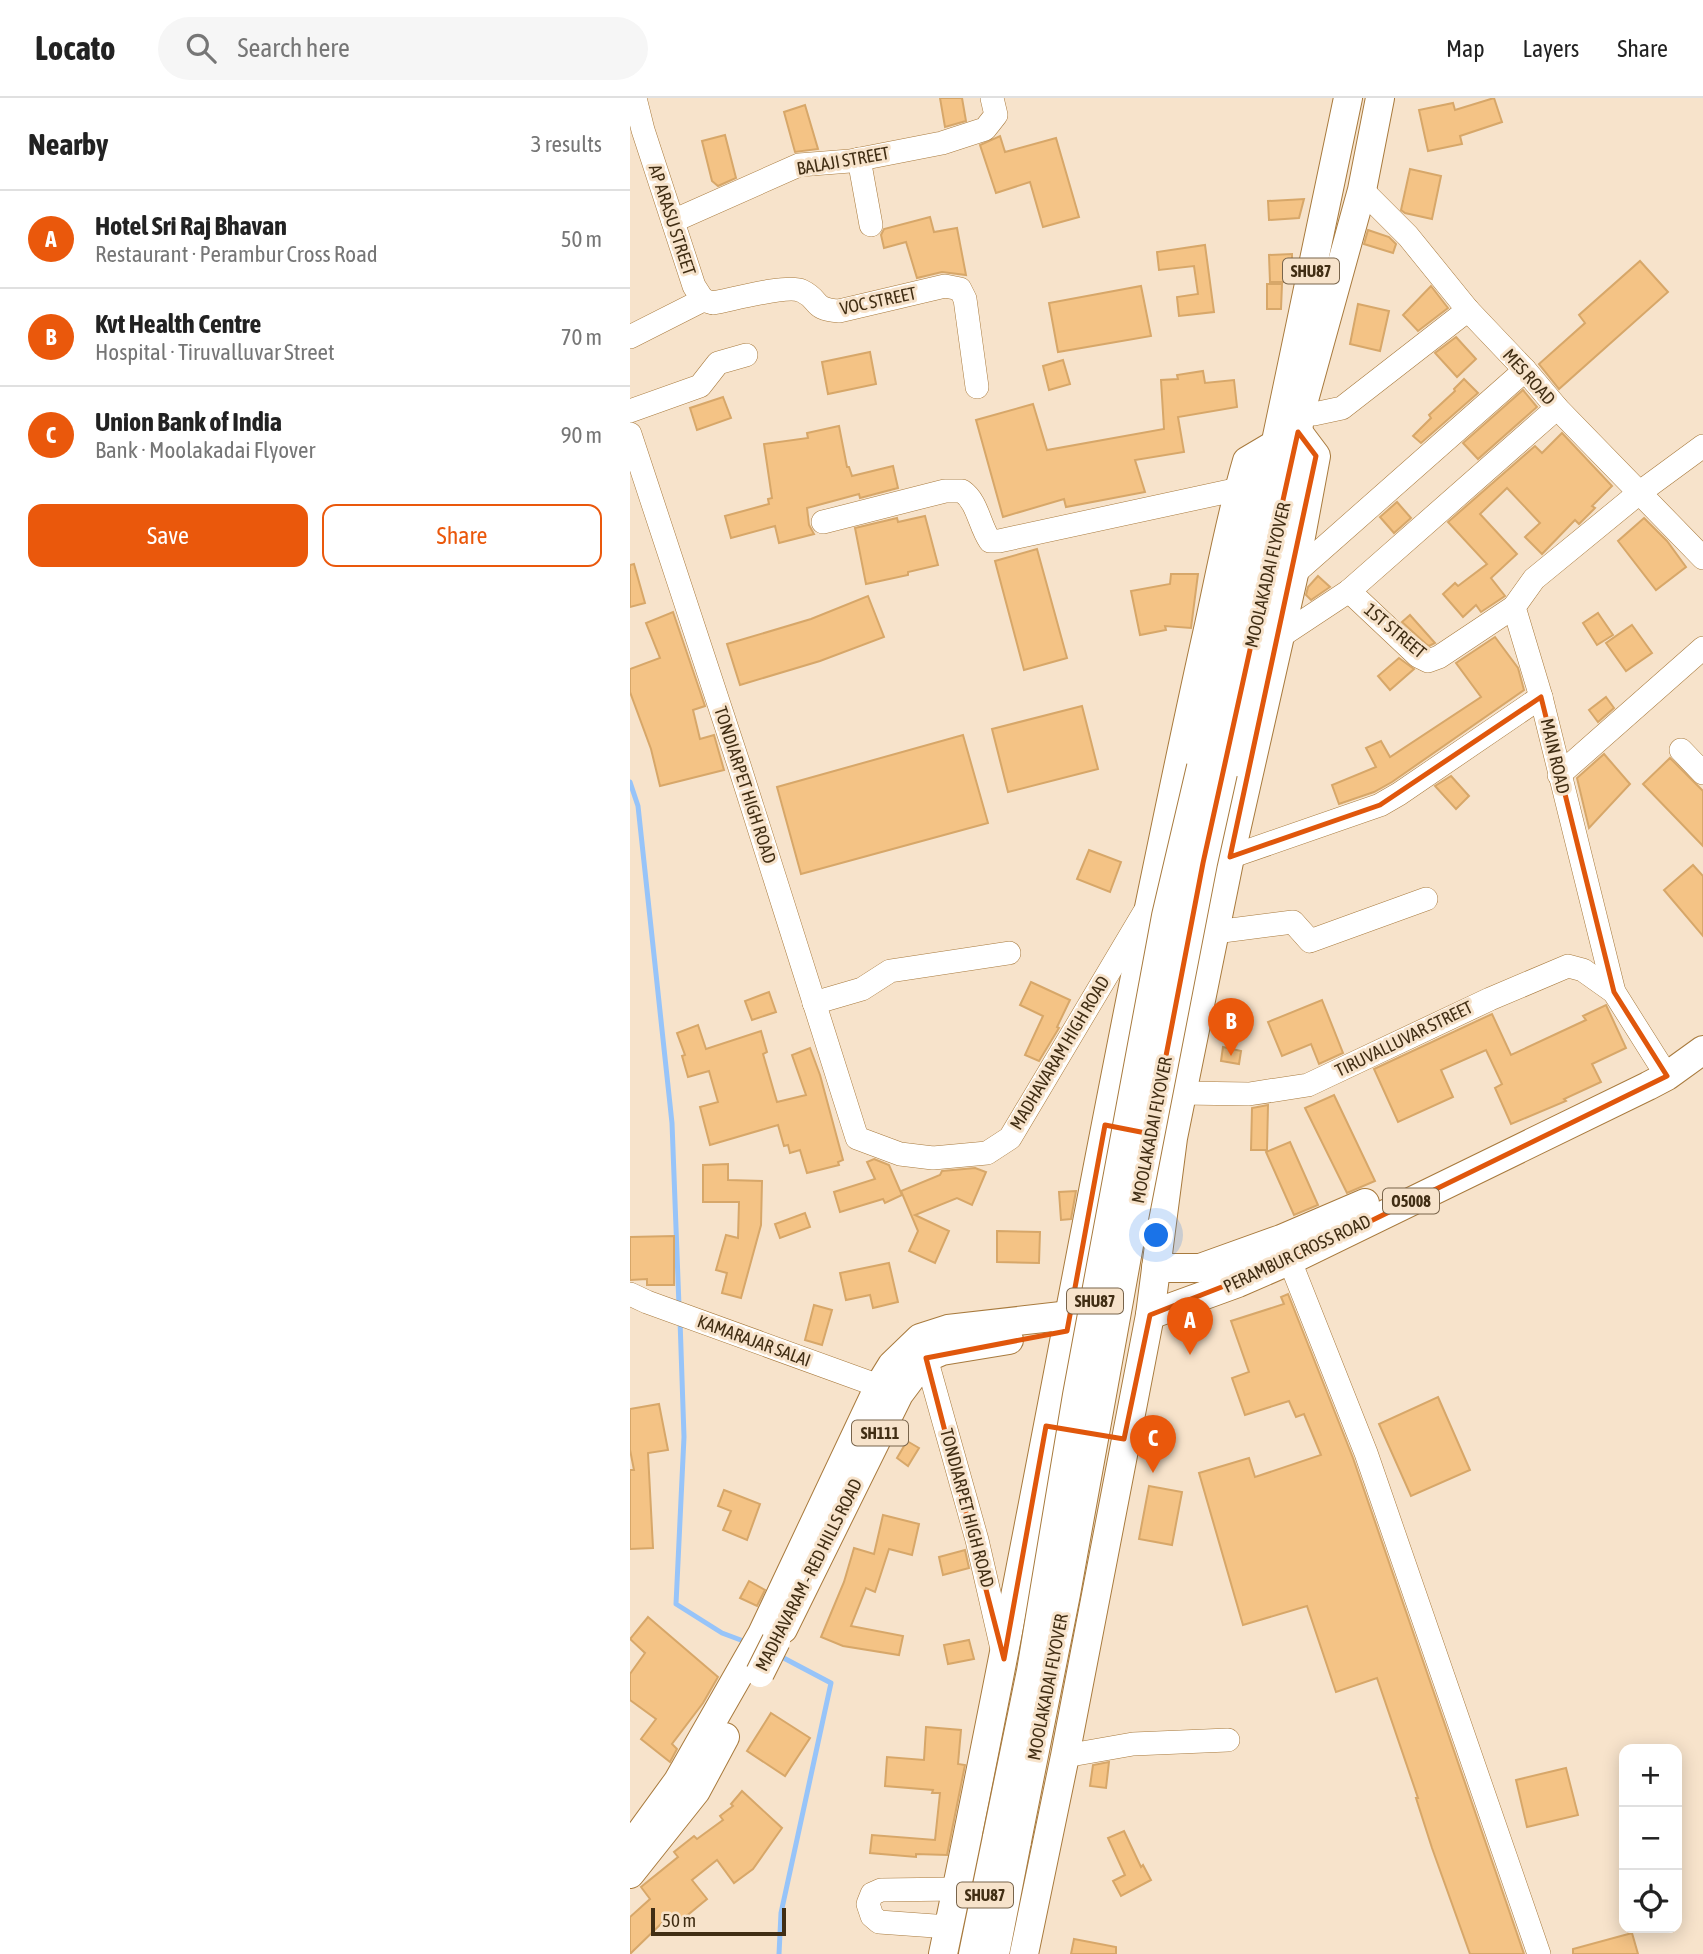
<!DOCTYPE html>
<meta charset="utf-8">
<style>
body{margin:0;font-family:"Asap Condensed",sans-serif;background:#f6f6f6;color:#222}
.controls{position:absolute;right:21px;bottom:21px;display:grid;overflow:hidden;border-radius:14px;box-shadow:0 4px 18px #0003}
.controls button{width:63px;height:63px;display:grid;place-items:center;padding:0;border:0;border-bottom:2px solid #e0e0e0;background:#fff;color:#222;font:35px sans-serif}
.scale{position:absolute;left:21px;bottom:18px;width:135px;box-sizing:border-box;padding-left:7px;border:4px solid #412e14;border-top:0;font-size:19px;line-height:24px;white-space:nowrap;color:#412e14;-webkit-text-stroke:5px #f7e3cb;paint-order:stroke}
.you{position:absolute;left:527px;top:1138px;width:24px;height:24px;margin:-18px;border:5px solid #fff;border-radius:50%;background:#1a73e8;box-shadow:0 0 0 10px #1a73e833}
.badge{display:grid;place-items:center;width:46px;height:46px;border-radius:50%;background:#ea580c;color:#fff;font-size:23px;font-weight:700}
.pin{position:absolute;translate:-50% -58px;filter:drop-shadow(0 2px 4px #0008)}
.pin::after{content:'';position:absolute;top:37px;width:24px;height:21px;background:inherit;clip-path:polygon(0 0,100% 0,50% 100%)}
.list{margin:0;padding:0;list-style:none}
h2{display:flex;justify-content:space-between;align-items:center;height:91px;margin:0;padding:0 28px;font-size:30px}
h2 small{font-size:23px;font-weight:400;color:#767676}
.list li{display:grid;grid-template-columns:46px 1fr auto;gap:21px;align-items:center;box-sizing:border-box;height:98px;padding:0 28px;border-top:2px solid #e0e0e0}
.list b{display:block;font-size:26px;white-space:nowrap}
.list p{margin:0;font-size:23px;white-space:nowrap;color:#767676}
.list em{font-size:23px;font-style:normal;color:#767676}
.actions{display:flex;gap:14px;padding:21px 28px}
.actions a{flex:1;padding:16px 0;border:2px solid #ea580c;border-radius:14px;text-align:center;font-size:24px;color:#ea580c}
.actions .main{background:#ea580c;color:#fff}
.icon{flex:none;width:38px;height:38px;fill:none;stroke:currentColor;stroke-width:2;stroke-linecap:round;stroke-linejoin:round}
.map{position:relative;flex:none;width:1073px;height:1856px;overflow:hidden}
header{display:flex;align-items:center;gap:42px;box-sizing:border-box;height:98px;padding:0 35px;background:#fff;border-bottom:2px solid #e0e0e0}
header strong{font-size:33px}
nav{display:flex;gap:38px;margin-inline-start:auto;font-size:24px}
.search{width:490px;height:63px;background:#f6f6f6;display:flex;align-items:center;gap:18px;box-sizing:border-box;padding:0 24px;border-radius:38px;color:#767676;font-size:26px}
main{display:flex}
aside{flex:1;background:#fff}
.map>svg:first-child{display:block}
</style>
<header>
<strong>Locato</strong>
<div class="search"><svg class="icon" aria-label="search" viewBox="0 0 24 24"><circle cx="10" cy="10" r="6"/><path d="M15 15l6 6"/></svg>Search here</div>
<nav><a>Map</a><a>Layers</a><a>Share</a></nav>
</header>
<main>
<aside>
<h2>Nearby<small>3 results</small></h2>
<ul class="list">
<li><span class="badge">A</span><div><b>Hotel Sri Raj Bhavan</b><p>Restaurant · Perambur Cross Road</p></div><em>50 m</em></li>
<li><span class="badge">B</span><div><b>Kvt Health Centre</b><p>Hospital · Tiruvalluvar Street</p></div><em>70 m</em></li>
<li><span class="badge">C</span><div><b>Union Bank of India</b><p>Bank · Moolakadai Flyover</p></div><em>90 m</em></li>
</ul>
<div class="actions"><a class="main">Save</a><a>Share</a></div>
</aside>
<div class="map">
<svg width="1073" height="1856" viewBox="0 0 1073 1856">
<rect width="100%" height="100%" fill="#f7e3cb"/>
<g fill="none" stroke-linecap="round" stroke-linejoin="round">
<!-- stream -->
<g stroke="#97c4f9" stroke-width="5">
<path d="M 0,684 L 8,708 L 42,1025 L 49,1208"/>
<path d="M 50,1222 L 54,1339 L 46,1506 L 92,1535 L 116,1544"/>
<path d="M 148,1557 L 201,1585 L 151,1815 L 149,1856"/>
</g>
</g>
<!-- building -->
<g fill="#f4c385" stroke="#d7a769" stroke-width="2">
<path d="M 310,0 L 332,0 L 336,23 L 315,29 Z"/>
<path d="M 864,0 L 872,24 L 830,38 L 832,46 L 798,53 L 789,12 L 823,5 L 825,12 Z"/>
<path d="M 175,7 L 188,51 L 165,54 L 154,14 Z"/>
<path d="M 95,37 L 106,80 L 88,88 L 82,83 L 72,43 Z"/>
<path d="M 370,38 L 375,54 L 426,40 L 449,119 L 413,129 L 400,84 L 366,95 L 350,47 Z"/>
<path d="M 780,71 L 811,78 L 802,121 L 775,115 L 771,112 Z"/>
<path d="M 674,101 L 669,120 L 639,122 L 638,103 Z"/>
<path d="M 300,119 L 304,134 L 327,130 L 336,177 L 312,174 L 287,180 L 276,144 L 254,150 L 251,137 L 254,131 Z"/>
<path d="M 738,132 L 759,139 L 766,146 L 763,155 L 734,146 Z"/>
<path d="M 575,147 L 584,214 L 549,218 L 547,199 L 568,196 L 564,168 L 529,172 L 527,154 Z"/>
<path d="M 662,156 L 662,184 L 640,184 L 639,157 Z"/>
<path d="M 1010,163 L 1038,194 L 929,291 L 909,266 L 955,225 L 949,217 Z"/>
<path d="M 637,186 L 652,186 L 651,211 L 637,211 Z"/>
<path d="M 511,188 L 521,238 L 428,254 L 419,205 Z"/>
<path d="M 801,188 L 818,210 L 788,233 L 773,217 Z"/>
<path d="M 728,206 L 759,213 L 750,253 L 720,246 Z"/>
<path d="M 826,239 L 846,261 L 827,279 L 805,255 Z"/>
<path d="M 240,254 L 246,286 L 198,296 L 192,264 Z"/>
<path d="M 433,262 L 440,286 L 419,292 L 413,268 Z"/>
<path d="M 573,273 L 575,285 L 604,282 L 607,309 L 548,319 L 554,354 L 505,362 L 515,394 L 436,409 L 434,401 L 373,419 L 346,322 L 403,306 L 417,352 L 534,331 L 531,282 L 548,281 L 547,277 Z"/>
<path d="M 834,281 L 848,295 L 791,345 L 783,338 L 801,320 L 799,317 L 825,293 L 824,291 Z"/>
<path d="M 893,292 L 907,309 L 848,361 L 833,345 Z"/>
<path d="M 93,299 L 101,320 L 67,332 L 60,310 Z"/>
<path d="M 209,328 L 217,369 L 219,369 L 222,378 L 263,368 L 268,390 L 230,400 L 229,396 L 177,410 L 179,427 L 184,436 L 149,445 L 145,428 L 101,440 L 95,418 L 139,406 L 138,401 L 142,400 L 134,346 L 178,340 L 177,335 Z"/>
<path d="M 932,335 L 982,388 L 962,408 L 965,410 L 949,426 L 945,422 L 912,456 L 895,439 L 910,425 L 877,390 L 850,416 L 887,456 L 861,480 L 875,498 L 851,514 L 846,507 L 833,519 L 813,496 L 825,485 L 828,488 L 857,466 L 818,424 L 905,348 L 912,355 Z"/>
<path d="M 767,404 L 781,420 L 764,435 L 750,419 Z"/>
<path d="M 295,418 L 308,467 L 278,474 L 278,477 L 236,486 L 225,430 L 267,420 L 268,424 Z"/>
<path d="M 1014,420 L 1037,443 L 1056,469 L 1026,492 L 988,443 Z"/>
<path d="M 407,451 L 437,560 L 394,572 L 365,463 Z"/>
<path d="M 4,466 L 15,505 L 0,509 L 0,467 Z"/>
<path d="M 541,476 L 568,476 L 561,530 L 535,528 L 536,532 L 510,537 L 501,493 L 540,486 Z"/>
<path d="M 688,478 L 700,489 L 681,502 L 676,497 L 678,489 Z"/>
<path d="M 238,498 L 254,539 L 190,563 L 110,587 L 97,546 L 181,521 Z"/>
<path d="M 43,514 L 75,608 L 63,612 L 70,641 L 84,637 L 94,672 L 30,688 L 21,651 L 0,594 L 0,571 L 30,560 L 16,525 Z"/>
<path d="M 968,515 L 983,537 L 967,547 L 953,525 Z"/>
<path d="M 780,517 L 805,545 L 799,548 L 796,546 L 772,524 Z"/>
<path d="M 1002,527 L 1022,555 L 996,573 L 976,545 Z"/>
<path d="M 865,539 L 888,570 L 894,592 L 762,684 L 744,694 L 709,706 L 702,687 L 746,669 L 736,650 L 751,643 L 760,659 L 851,599 L 826,565 Z"/>
<path d="M 769,560 L 784,571 L 760,592 L 748,578 Z"/>
<path d="M 976,599 L 984,610 L 968,624 L 959,612 Z"/>
<path d="M 452,608 L 468,671 L 378,694 L 362,631 Z"/>
<path d="M 333,637 L 358,725 L 171,776 L 147,689 Z"/>
<path d="M 974,656 L 1000,686 L 959,730 L 947,680 Z"/>
<path d="M 1040,660 L 1073,693 L 1073,748 L 1013,686 Z"/>
<path d="M 821,678 L 839,698 L 826,711 L 805,688 Z"/>
<path d="M 459,752 L 491,764 L 480,794 L 447,781 Z"/>
<path d="M 1063,767 L 1073,778 L 1073,838 L 1034,792 Z"/>
<path d="M 401,884 L 440,902 L 427,929 L 429,930 L 409,963 L 395,957 L 413,918 L 390,907 Z"/>
<path d="M 139,894 L 146,914 L 122,922 L 115,903 Z"/>
<path d="M 692,902 L 713,955 L 689,966 L 681,946 L 652,958 L 638,924 Z"/>
<path d="M 976,907 L 996,950 L 962,966 L 971,984 L 934,1001 L 936,1003 L 881,1026 L 865,990 L 872,986 L 856,952 L 811,972 L 823,999 L 768,1024 L 744,971 L 862,916 L 881,957 L 956,922 L 953,918 Z"/>
<path d="M 68,927 L 76,951 L 131,933 L 137,954 L 133,956 L 147,1004 L 176,997 L 162,957 L 180,950 L 190,977 L 213,1062 L 208,1064 L 209,1067 L 177,1075 L 170,1052 L 160,1055 L 158,1047 L 154,1048 L 148,1027 L 80,1047 L 70,1009 L 88,1004 L 79,973 L 58,979 L 52,958 L 55,957 L 47,935 Z"/>
<path d="M 593,949 L 611,953 L 609,966 L 591,963 Z"/>
<path d="M 704,997 L 745,1083 L 717,1095 L 675,1010 Z"/>
<path d="M 638,1007 L 637,1052 L 621,1052 L 622,1010 Z"/>
<path d="M 660,1044 L 688,1107 L 664,1117 L 636,1054 Z"/>
<path d="M 244,1061 L 259,1067 L 272,1097 L 255,1105 L 253,1101 L 210,1114 L 204,1094 L 245,1081 L 237,1064 Z"/>
<path d="M 98,1066 L 98,1082 L 132,1083 L 131,1127 L 111,1200 L 92,1195 L 97,1175 L 86,1172 L 96,1137 L 108,1140 L 109,1104 L 73,1104 L 73,1067 Z"/>
<path d="M 345,1070 L 356,1074 L 342,1107 L 327,1100 L 285,1117 L 319,1133 L 305,1165 L 279,1153 L 288,1133 L 271,1093 L 310,1077 L 312,1073 Z"/>
<path d="M 446,1093 L 441,1121 L 431,1122 L 429,1094 Z"/>
<path d="M 175,1115 L 180,1129 L 150,1140 L 145,1126 Z"/>
<path d="M 367,1133 L 410,1134 L 409,1165 L 367,1164 Z"/>
<path d="M 44,1138 L 44,1187 L 17,1187 L 17,1181 L 0,1182 L 0,1139 Z"/>
<path d="M 259,1165 L 268,1204 L 243,1210 L 240,1197 L 216,1202 L 210,1175 Z"/>
<path d="M 658,1196 L 723,1360 L 894,1856 L 840,1856 L 802,1750 L 786,1700 L 788,1700 L 747,1580 L 706,1594 L 677,1508 L 613,1527 L 569,1375 L 619,1360 L 625,1379 L 691,1357 L 674,1316 L 666,1319 L 659,1303 L 615,1317 L 602,1280 L 619,1274 L 601,1223 L 654,1206 L 651,1199 Z"/>
<path d="M 184,1207 L 202,1212 L 192,1247 L 175,1242 Z"/>
<path d="M 808,1299 L 840,1372 L 781,1398 L 749,1326 Z"/>
<path d="M 29,1306 L 38,1352 L 18,1355 L 23,1450 L 0,1451 L 0,1372 L 4,1372 L 0,1352 L 0,1311 Z"/>
<path d="M 277,1343 L 289,1350 L 278,1368 L 267,1360 Z"/>
<path d="M 519,1388 L 552,1394 L 542,1447 L 509,1441 Z"/>
<path d="M 94,1392 L 130,1406 L 117,1442 L 93,1432 L 101,1413 L 88,1408 Z"/>
<path d="M 253,1417 L 289,1426 L 282,1457 L 259,1451 L 245,1494 L 236,1490 L 221,1528 L 273,1538 L 269,1557 L 213,1548 L 191,1539 L 214,1484 L 224,1450 L 244,1456 Z"/>
<path d="M 335,1452 L 339,1470 L 313,1477 L 309,1459 Z"/>
<path d="M 119,1483 L 135,1492 L 127,1508 L 110,1500 Z"/>
<path d="M 18,1519 L 88,1579 L 73,1605 L 42,1646 L 47,1651 L 40,1664 L 11,1641 L 26,1621 L 0,1602 L 0,1576 L 15,1555 L 0,1541 Z"/>
<path d="M 339,1542 L 344,1561 L 318,1566 L 314,1547 Z"/>
<path d="M 141,1615 L 180,1640 L 155,1678 L 117,1653 Z"/>
<path d="M 296,1629 L 331,1632 L 328,1666 L 335,1667 L 317,1757 L 286,1756 L 286,1759 L 240,1755 L 242,1737 L 305,1742 L 310,1695 L 302,1695 L 303,1692 L 255,1688 L 257,1659 L 294,1662 Z"/>
<path d="M 479,1664 L 476,1690 L 460,1688 L 463,1667 Z"/>
<path d="M 936,1670 L 948,1717 L 897,1729 L 886,1682 Z"/>
<path d="M 112,1693 L 152,1730 L 123,1771 L 104,1785 L 87,1762 L 62,1782 L 77,1801 L 43,1829 L 36,1821 L 0,1856 L 0,1819 L 20,1801 L 11,1789 L 48,1759 L 44,1754 L 64,1738 L 67,1741 L 93,1722 L 90,1718 L 103,1708 L 101,1706 Z"/>
<path d="M 494,1733 L 511,1769 L 513,1767 L 521,1782 L 491,1798 L 483,1783 L 495,1777 L 478,1740 Z"/>
<path d="M 1002,1835 L 1008,1856 L 943,1856 L 943,1851 Z"/>
<path d="M 444,1841 L 486,1849 L 486,1856 L 441,1856 Z"/>
</g>
<g fill="none" stroke-linecap="round" stroke-linejoin="round">
<defs>
<g id="minor">
<path d="M 5,0 L 13,32 L 64,188 L 73,202"/>
<path d="M 229,61 L 241,127"/>
<path d="M 732,92 L 778,138 L 838,212 L 895,272 L 927,310 L 1073,460"/>
<path d="M 43,123 L 169,67 L 220,63 L 312,45 L 355,31 L 366,17 L 362,0"/>
<path d="M 0,239 L 73,202 L 83,205 C 101,202 157,186 172,193 C 191,202 181,211 209,213 L 315,188 L 330,191 L 335,201 L 347,289"/>
<path d="M 0,313 L 70,288 L 88,265 L 116,257"/>
<path d="M 671,313 L 684,316 L 712,310 L 838,212"/>
<path d="M 0,336 L 109,667 L 227,1040 L 270,1056 L 303,1060 L 357,1055 L 380,1040 L 514,815"/>
<path d="M 193,424 L 315,393 L 332,393 C 348,404 349,427 360,443 L 369,443 L 609,391"/>
<path d="M 664,476 L 895,272"/>
<path d="M 719,493 L 788,558 L 798,563 L 809,559 L 884,509"/>
<path d="M 648,540 L 719,493 L 927,310"/>
<path d="M 1051,652 L 1073,675"/>
<path d="M 929,677 L 1073,550"/>
<path d="M 600,759 L 750,707 L 769,696 L 911,599"/>
<path d="M 585,834 L 663,824 L 680,843 L 796,801"/>
<path d="M 184,905 L 232,891 L 260,873 L 379,855"/>
<path d="M 1037,978 L 984,894 L 911,599 L 884,509 L 904,481 L 1009,395 L 1073,348"/>
<path d="M 552,995 L 619,996 L 678,987 L 860,901 L 938,868 L 953,872 L 984,894"/>
<path d="M 654,1148 L 736,1355 L 909,1856"/>
<path d="M 0,1196 L 17,1204 L 249,1288"/>
<path d="M 296,1260 L 347,1442 L 372,1551"/>
<path d="M 435,1658 L 503,1646 L 598,1642"/>
<path d="M 319,1829 L 249,1824 L 242,1818 L 238,1806 L 242,1796 L 251,1792 L 327,1791"/>
</g>
<g id="major">
<path d="M 571,669 L 640,372 L 718,0"/>
<path d="M 593,675 L 640,475 L 662,371 L 671,313 L 732,92 L 750,0"/>
<path d="M 526,1170 L 570,1170 L 651,1141 L 735,1105"/>
<path d="M 520,1217 L 608,1185 L 661,1162 L 1018,988 L 1037,978 L 1073,952"/>
<path d="M 153,1531 L 269,1296 L 296,1260 L 312,1253 L 379,1242"/>
<path d="M 0,1749 L 48,1683 L 132,1536 L 249,1288 L 262,1267 L 290,1240 L 318,1231 L 440,1217"/>
<path d="M 0,1776 L 66,1693 L 95,1639"/>
<path d="M 313,1856 C 385,1516 445,1175 514,834 C 535,732 556,629 579,527 C 591,472 601,417 617,363 L 644,347"/>
<path d="M 343,1856 L 367,1739"/>
<path d="M 365,1856 L 387,1743"/>
<path d="M 394,1856 L 435,1658 L 520,1217 L 543,1040 L 600,759 L 664,476 L 686,358 L 668,334"/>
</g>
</defs>
<!-- minor casing -->
<use href="#minor" stroke="#a87a3d" stroke-width="24"/>
<!-- major casing -->
<use href="#major" stroke="#a87a3d" stroke-width="30"/>
<!-- minor -->
<use href="#minor" stroke="#fff" stroke-width="23"/>
<!-- major -->
<use href="#major" stroke="#fff" stroke-width="28"/>
<defs>
<g id="major-bridge">
<path d="M 130,1575 L 146,1543"/>
<path d="M 367,1739 L 401,1573 L 447,1297 L 536,818 L 571,669"/>
<path d="M 387,1743 L 436,1496 L 501,1136 L 573,765 L 593,675"/>
</g>
</defs>
<!-- major-bridge casing -->
<use href="#major-bridge" stroke="#a87a3d" stroke-width="30" stroke-linecap="butt"/>
<!-- major-bridge -->
<use href="#major-bridge" stroke="#fff" stroke-width="28"/>
</g>
<!-- marked area -->
<path fill="none" stroke="#e0570c" stroke-width="5" stroke-linejoin="round" d="M 668,334 L 686,358 L 600,759 L 750,707 L 911,599 L 984,894 L 1037,978 L 661,1162 L 520,1217 L 494,1341 L 416,1328 L 374,1561 L 296,1260 L 437,1233 L 475,1027 L 521,1036 L 573,765 Z"/>
<g text-anchor="middle" stroke-width="6" stroke-linejoin="round" paint-order="stroke">
<!-- shield labels -->
<g fill="#f7e3cb" stroke="#78644b" stroke-width="2">
<rect x="653" y="160.5" width="56" height="25" rx="5"/>
<rect x="753" y="1090.5" width="56" height="25" rx="5"/>
<rect x="437" y="1190.5" width="56" height="25" rx="5"/>
<rect x="222" y="1322.5" width="56" height="25" rx="5"/>
<rect x="327" y="1784.5" width="56" height="25" rx="5"/>
</g>
<g font-size="16" font-weight="bold" fill="#412e14">
<text x="681" y="179">SHU87</text>
<text x="781" y="1109">O5008</text>
<text x="465" y="1209">SHU87</text>
<text x="250" y="1341">SH111</text>
<text x="355" y="1803">SHU87</text>
</g>
<!-- street labels -->
<g font-size="18" fill="#412e14" stroke="#f7e3cb">
<text transform="translate(213 63) rotate(-10)" y="6">BALAJI STREET</text>
<text transform="translate(42 122) rotate(72)" y="6">AP ARASU STREET</text>
<text transform="translate(248 203) rotate(-12)" y="6">VOC STREET</text>
<text transform="translate(899 279) rotate(48)" y="6">MES ROAD</text>
<text transform="translate(638 477) rotate(-77)" y="6">MOOLAKADAI FLYOVER</text>
<text transform="translate(765 533) rotate(40)" y="6">1ST STREET</text>
<text transform="translate(925 658) rotate(77)" y="6">MAIN ROAD</text>
<text transform="translate(115 687) rotate(72)" y="6">TONDIARPET HIGH ROAD</text>
<text transform="translate(774 941) rotate(-26)" y="6">TIRUVALLUVAR STREET</text>
<text transform="translate(430 955) rotate(-59)" y="6">MADHAVARAM HIGH ROAD</text>
<text transform="translate(522 1032) rotate(-79)" y="6">MOOLAKADAI FLYOVER</text>
<text transform="translate(667 1156) rotate(-25)" y="6">PERAMBUR CROSS ROAD</text>
<text transform="translate(124 1243) rotate(20)" y="6">KAMARAJAR SALAI</text>
<text transform="translate(337 1410) rotate(75)" y="6">TONDIARPET HIGH ROAD</text>
<text transform="translate(179 1477) rotate(-63)" y="6">MADHAVARAM - RED HILLS ROAD</text>
<text transform="translate(418 1589) rotate(-79)" y="6">MOOLAKADAI FLYOVER</text>
</g>
</g>
</svg>
<div class="controls">
<button>+</button>
<button>−</button>
<button><svg class="icon" aria-label="locate" viewBox="0 0 24 24"><circle cx="12" cy="12" r="6"/><path d="M12 2v4M12 18v4M2 12h4M18 12h4"/></svg></button>
</div>
<div class="scale">50 m</div>
<div class="you"></div>
<div class="pin badge" style="left:560px;top:1257px">A</div>
<div class="pin badge" style="left:601px;top:958px">B</div>
<div class="pin badge" style="left:523px;top:1375px">C</div>
</div>
</main>
